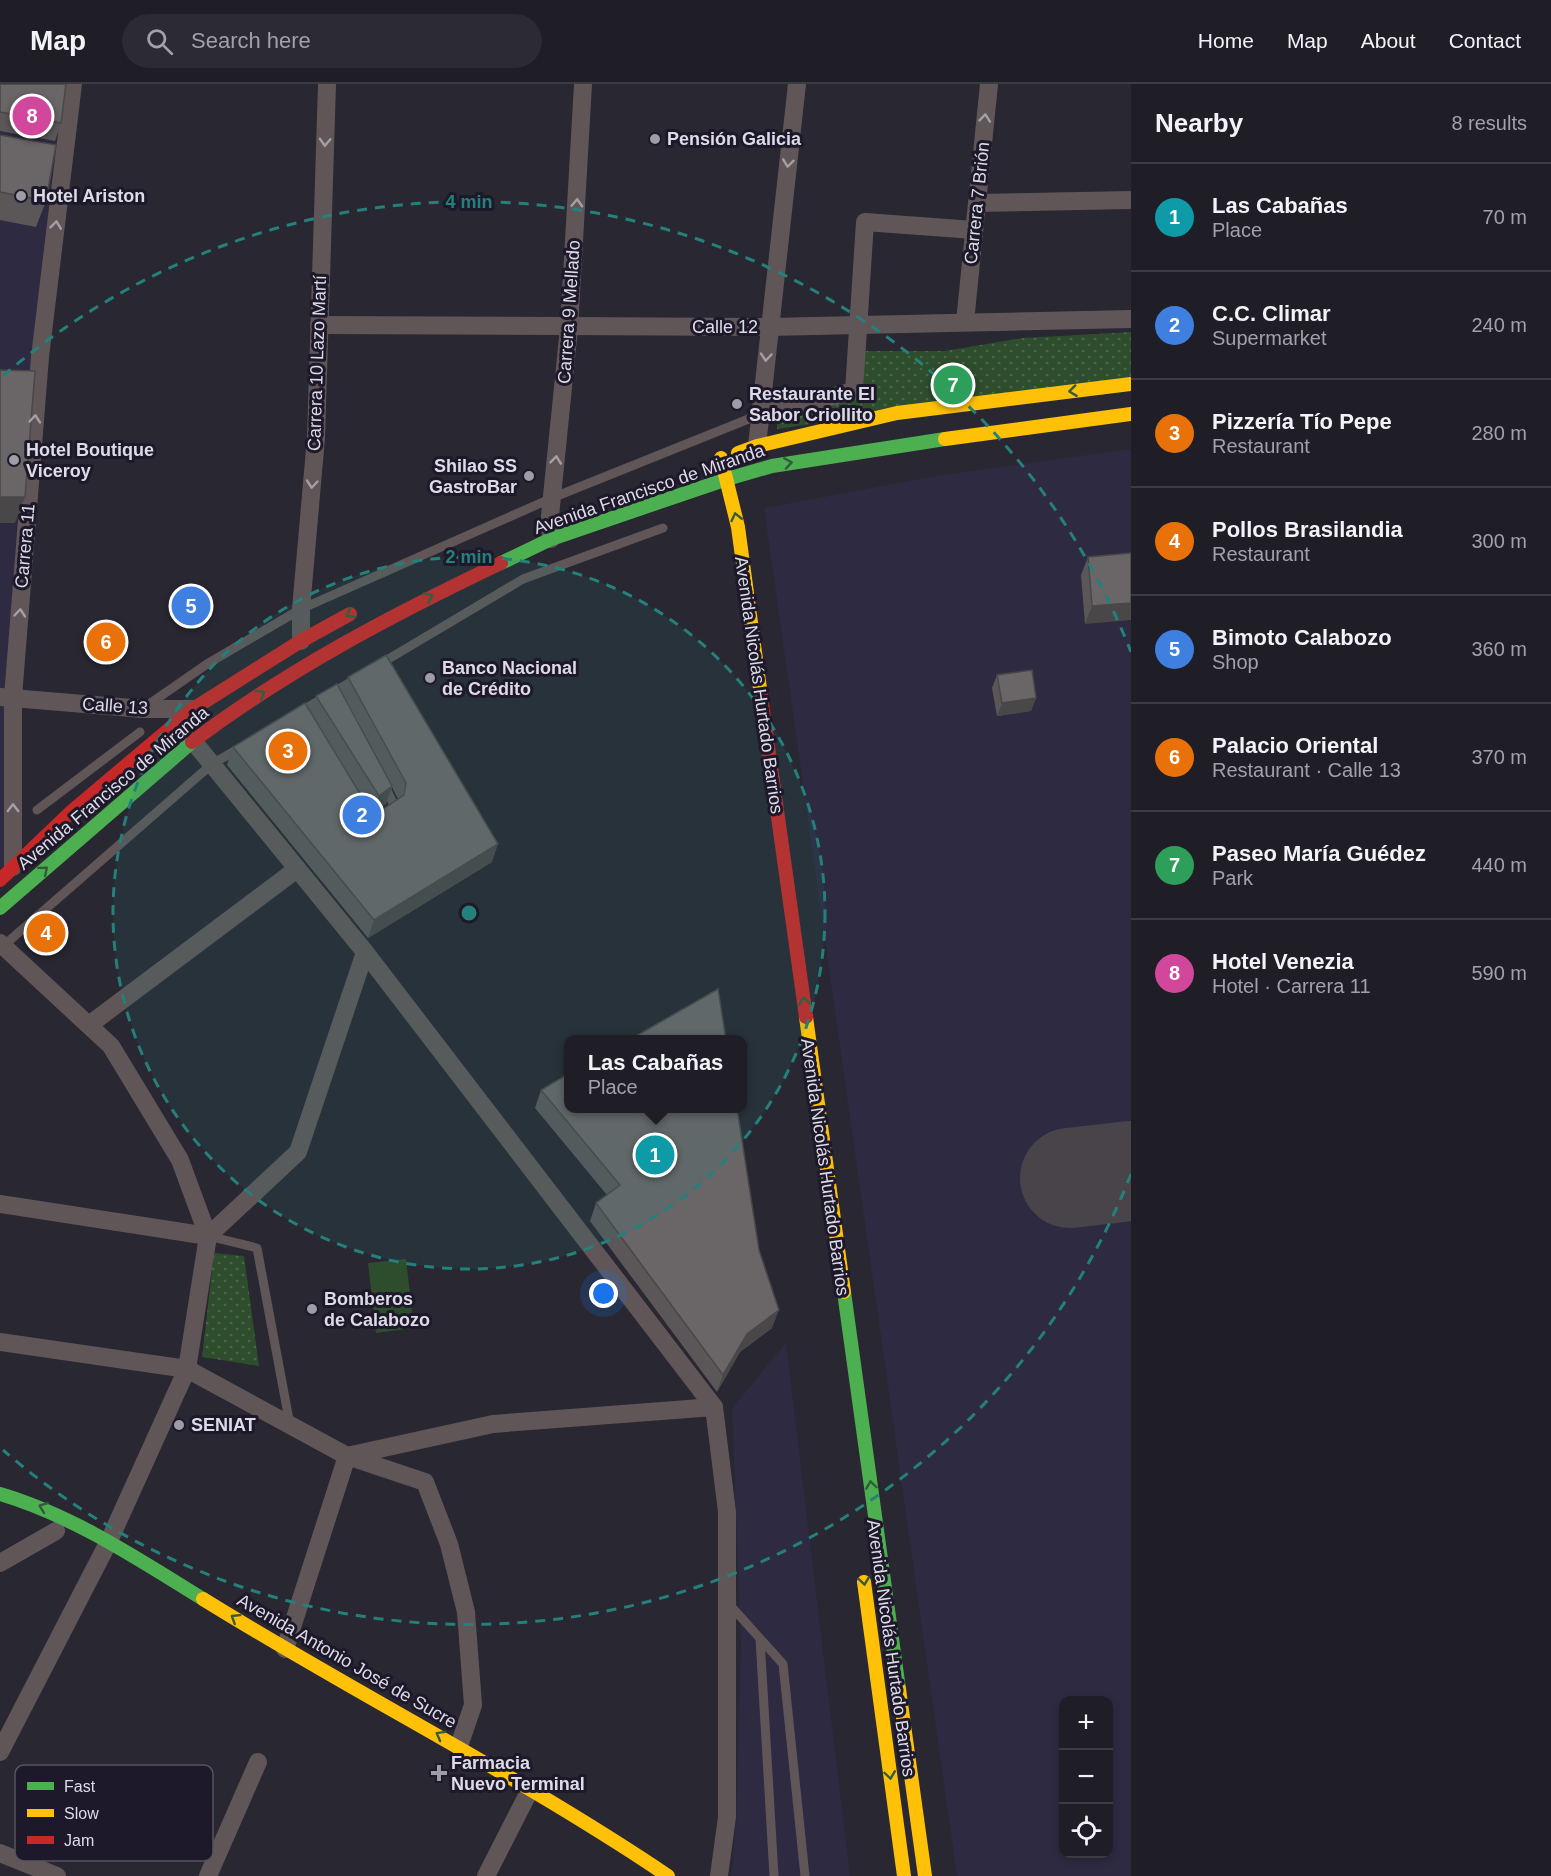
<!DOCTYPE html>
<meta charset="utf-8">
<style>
body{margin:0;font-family:Arial,sans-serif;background:#2c2a32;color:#f1f3f6}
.controls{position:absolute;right:18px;bottom:18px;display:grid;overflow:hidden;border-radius:12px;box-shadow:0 3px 9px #0003}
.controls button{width:54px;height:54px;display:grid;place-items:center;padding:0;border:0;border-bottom:2px solid #3c3b42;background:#1f1d25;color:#f1f3f6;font:30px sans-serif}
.you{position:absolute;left:604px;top:1210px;width:21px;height:21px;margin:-15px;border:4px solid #fff;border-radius:50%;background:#1a73e8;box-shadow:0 0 0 9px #1a73e833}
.badge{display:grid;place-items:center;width:39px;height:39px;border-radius:50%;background:#9e9ca7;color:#fff;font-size:20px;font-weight:700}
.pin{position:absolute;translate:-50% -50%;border:3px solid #fff;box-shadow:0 2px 6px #0006}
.popup{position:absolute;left:564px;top:951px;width:183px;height:78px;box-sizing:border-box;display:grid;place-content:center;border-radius:12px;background:#1f1d25;filter:drop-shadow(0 2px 4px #0005);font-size:20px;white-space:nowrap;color:#a1a2a7}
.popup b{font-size:22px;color:#f1f3f6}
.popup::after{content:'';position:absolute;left:50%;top:100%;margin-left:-12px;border:12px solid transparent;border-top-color:#1f1d25}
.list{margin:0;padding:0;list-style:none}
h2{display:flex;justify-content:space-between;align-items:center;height:78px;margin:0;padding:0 24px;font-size:26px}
h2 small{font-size:20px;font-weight:400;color:#a1a2a7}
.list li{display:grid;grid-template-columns:39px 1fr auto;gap:18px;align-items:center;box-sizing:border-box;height:108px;padding:0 24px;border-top:2px solid #3c3b42}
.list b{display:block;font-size:22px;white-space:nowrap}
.list p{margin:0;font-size:20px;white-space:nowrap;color:#a1a2a7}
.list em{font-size:20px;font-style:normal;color:#a1a2a7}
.icon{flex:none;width:33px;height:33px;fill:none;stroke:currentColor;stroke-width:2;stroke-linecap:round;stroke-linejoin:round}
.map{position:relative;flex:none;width:1131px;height:1792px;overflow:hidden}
header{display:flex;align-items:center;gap:36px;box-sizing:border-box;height:84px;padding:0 30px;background:#1f1d25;border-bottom:2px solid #3c3b42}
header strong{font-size:28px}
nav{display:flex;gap:33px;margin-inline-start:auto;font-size:21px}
.search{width:420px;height:54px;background:#2c2a32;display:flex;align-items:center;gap:15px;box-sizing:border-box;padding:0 21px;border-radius:33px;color:#a1a2a7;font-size:22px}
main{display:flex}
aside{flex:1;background:#1f1d25}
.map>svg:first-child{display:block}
</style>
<header>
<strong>Map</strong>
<div class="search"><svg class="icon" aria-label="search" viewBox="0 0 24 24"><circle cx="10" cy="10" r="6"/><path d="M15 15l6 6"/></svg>Search here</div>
<nav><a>Home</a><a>Map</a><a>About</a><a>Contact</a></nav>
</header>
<main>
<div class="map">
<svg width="1131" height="1792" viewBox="0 0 1131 1792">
<defs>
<pattern id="grass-dots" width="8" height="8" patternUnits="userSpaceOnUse" patternTransform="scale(1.5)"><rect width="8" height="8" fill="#2e4d2c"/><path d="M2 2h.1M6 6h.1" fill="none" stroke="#4c664b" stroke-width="1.8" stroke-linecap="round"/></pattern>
</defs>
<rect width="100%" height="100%" fill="#292731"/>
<!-- built -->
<g fill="#2e2a41" fill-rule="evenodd">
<path d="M 0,0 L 67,0 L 8,777 L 0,785 Z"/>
<path d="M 1131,365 L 1131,1792 L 957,1792 L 764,424 L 941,391 ZM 1064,1616 L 1108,1616 L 1108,1770 L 1064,1770 Z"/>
<path d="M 786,1258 L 850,1792 L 731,1792 L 736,1742 L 741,1561 L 732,1325 Z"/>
</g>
<!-- grass -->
<g fill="url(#grass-dots)">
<path d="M 1131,248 L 1131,293 L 777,345 L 777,334 L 863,310 L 865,267 L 945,267 L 1023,254 Z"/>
<path d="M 214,1169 L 244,1172 L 259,1282 L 202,1273 Z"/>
</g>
<!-- garden -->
<path fill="#2e4d2c" d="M 406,1175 L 414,1244 L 376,1249 L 368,1179 Z"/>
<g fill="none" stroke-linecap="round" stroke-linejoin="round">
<!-- runway -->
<path stroke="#48444a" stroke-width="100" d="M 1070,1094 L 1131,1087"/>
<!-- lane -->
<g stroke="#605658" stroke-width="9">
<path d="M 380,580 L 523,495 L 663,444"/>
<path d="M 145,623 L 207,580 L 301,525 L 552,414 L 761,330"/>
<path d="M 298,629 L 356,595"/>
<path d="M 384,700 L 393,719 L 392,725 L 389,727"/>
<path d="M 37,726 L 140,648"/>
<path d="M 2,863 L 212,680 L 240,664"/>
<path d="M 208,1152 L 257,1164 L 290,1341"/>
<path d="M 729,1520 L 783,1580 L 805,1792"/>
<path d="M 760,1555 L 774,1792"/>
</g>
<!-- street -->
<g stroke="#605658" stroke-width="18">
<path d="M 977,119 L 1131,116"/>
<path d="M 965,238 L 989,0"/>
<path d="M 319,241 L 769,243 L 1131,235"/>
<path d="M 761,330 L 854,307 L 865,138 L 974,146"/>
<path d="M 757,362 L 797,0"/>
<path d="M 551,455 L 550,432 L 569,244 L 583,0"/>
<path d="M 301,557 L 301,525 L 316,354 L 327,0"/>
<path d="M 0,613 L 143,625 L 193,625"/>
<path d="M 13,783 L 13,613 L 40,273 L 73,0"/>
<path d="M 0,859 L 111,962 L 180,1076 L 208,1152 L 298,1068 L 365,868 L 193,657"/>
<path d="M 365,868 L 714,1323 L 727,1428 L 727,1733 L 719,1792"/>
<path d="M 89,941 L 297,785"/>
<path d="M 0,1120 L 208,1152 L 187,1285 L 109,1457 L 0,1668"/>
<path d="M 0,1258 L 187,1285 L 347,1372 L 425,1398 L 449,1460 L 466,1528 L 473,1621 L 459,1662"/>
<path d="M 0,1479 L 56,1447"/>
<path d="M 285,1565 L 347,1372 L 493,1340 L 714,1323"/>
<path d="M 0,1769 L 57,1792"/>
<path d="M 208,1792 L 258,1678"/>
<path d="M 486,1792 L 531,1704"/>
</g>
<!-- fast -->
<g stroke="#4caf50" stroke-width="14">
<path d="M 501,479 L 551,455 L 727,395 L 772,382 L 945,355"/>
<path d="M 0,824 L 192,658"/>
<path d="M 844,1208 L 899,1605"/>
<path d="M 0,1410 C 74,1432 138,1475 203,1515"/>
</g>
<!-- slow -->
<g stroke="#ffc107" stroke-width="14">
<path d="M 945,355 L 1131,330"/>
<path d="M 738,369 L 757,362 L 897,329 L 1131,300"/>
<path d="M 721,374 L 738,443 L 761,612"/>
<path d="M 806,933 L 844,1208"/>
<path d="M 864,1498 L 904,1792"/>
<path d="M 203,1515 C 356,1610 518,1691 668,1792"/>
<path d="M 899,1605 L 925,1792"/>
</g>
<!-- jam -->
<g stroke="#c62828" stroke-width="14">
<path d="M 761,612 L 806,933"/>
<path d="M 192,658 C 287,586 394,530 501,479"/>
<path d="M 0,796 L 72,727 L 193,625 L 301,557 L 350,530"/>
</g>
</g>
<!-- wall -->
<g fill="#5b5759" fill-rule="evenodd">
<path d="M 0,0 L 61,39 L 55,57 L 0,47 Z"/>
<path d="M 0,51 L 46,117 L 36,143 L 0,136 Z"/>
<path d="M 1131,469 L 1085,540 L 1081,491 L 1088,473 Z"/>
<path d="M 997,591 L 1036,614 L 1031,627 L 997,632 L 992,604 Z"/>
<path d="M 348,593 L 492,778 L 368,854 L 227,681 L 233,663 L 310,628 L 316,612 L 342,610 ZM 392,703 L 398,715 L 383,725 L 380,724 L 386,720 Z"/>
<path d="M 541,1006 L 772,1244 L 740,1268 L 717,1308 L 590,1137 L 596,1119 L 607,1111 L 535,1024 Z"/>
</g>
<!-- shaded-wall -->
<g fill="#4a4748">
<path d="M 0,413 L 25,413 L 15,439 L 0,439 Z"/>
<path d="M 1131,519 L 1131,536 L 1085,540 L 1092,522 Z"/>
<path d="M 1036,614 L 1031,627 L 997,632 L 1002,619 Z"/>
<path d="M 392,702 L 386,720 L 372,730 L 379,712 Z"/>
<path d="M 498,760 L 492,778 L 368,854 L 374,836 Z"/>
<path d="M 779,1226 L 772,1244 L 740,1268 L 717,1308 L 723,1291 L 747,1250 Z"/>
</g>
<!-- building -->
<g fill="#6a6567" stroke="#4a4748" stroke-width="1.5">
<path d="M 0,0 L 66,0 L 61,39 L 0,28 Z"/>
<path d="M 0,51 L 56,61 L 46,117 L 0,108 Z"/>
<path d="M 0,286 L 35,287 L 25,413 L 0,413 Z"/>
<path d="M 1131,469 L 1131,519 L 1092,522 L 1088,473 Z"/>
<path d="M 386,571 L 498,760 L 374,836 L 233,663 L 305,619 L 362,713 L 371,723 L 383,725 L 404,711 L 406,699 L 348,593 Z"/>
<path d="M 1032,586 L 1036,614 L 1002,619 L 997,591 Z"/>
<path d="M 337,600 L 392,702 L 379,712 L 316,612 Z"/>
<path d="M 718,905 L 726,956 L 629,956 Z"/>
<path d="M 568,990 L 568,1024 L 737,1024 L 759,1166 L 779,1226 L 747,1250 L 723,1291 L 596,1119 L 620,1101 L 541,1006 Z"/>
</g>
<!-- one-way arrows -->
<defs><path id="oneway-chevron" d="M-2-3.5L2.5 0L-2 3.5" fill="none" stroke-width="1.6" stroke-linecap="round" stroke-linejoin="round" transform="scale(1.5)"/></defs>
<g stroke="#a59fa7">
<use href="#oneway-chevron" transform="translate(985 34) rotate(-84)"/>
<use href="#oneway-chevron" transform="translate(325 58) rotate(92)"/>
<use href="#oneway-chevron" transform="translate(788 79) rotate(97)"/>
<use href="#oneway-chevron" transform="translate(577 119) rotate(-87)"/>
<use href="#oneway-chevron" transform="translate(56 141) rotate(-83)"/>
<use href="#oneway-chevron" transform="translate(766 273) rotate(95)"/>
<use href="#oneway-chevron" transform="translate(35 335) rotate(-85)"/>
<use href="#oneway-chevron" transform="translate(556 376) rotate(-84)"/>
<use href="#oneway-chevron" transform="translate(312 400) rotate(95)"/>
<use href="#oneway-chevron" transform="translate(20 529) rotate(-85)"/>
<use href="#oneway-chevron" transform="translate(13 724) rotate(-90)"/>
</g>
<g stroke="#325c3c">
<use href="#oneway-chevron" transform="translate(1073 307) rotate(173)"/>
<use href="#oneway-chevron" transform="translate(788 379) rotate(-9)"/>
<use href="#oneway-chevron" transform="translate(736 433) rotate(-103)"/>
<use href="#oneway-chevron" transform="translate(429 513) rotate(-25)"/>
<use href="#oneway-chevron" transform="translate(350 530) rotate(151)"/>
<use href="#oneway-chevron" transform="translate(261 610) rotate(-32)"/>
<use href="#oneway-chevron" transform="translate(44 786) rotate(-40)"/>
<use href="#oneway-chevron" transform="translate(804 917) rotate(-98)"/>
<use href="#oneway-chevron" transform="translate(871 1401) rotate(-98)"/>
<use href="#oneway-chevron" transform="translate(43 1423) rotate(-160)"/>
<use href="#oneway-chevron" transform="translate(864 1497) rotate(82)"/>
<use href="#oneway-chevron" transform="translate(235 1534) rotate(-148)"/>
<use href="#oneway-chevron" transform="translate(440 1651) rotate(-151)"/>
<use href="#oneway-chevron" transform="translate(890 1691) rotate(82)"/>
</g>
<!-- distance rings -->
<circle cx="469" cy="829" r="356" fill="#24807a" fill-opacity=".12"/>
<g fill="none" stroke="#24807a" stroke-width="3" stroke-dasharray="10 8">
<circle cx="469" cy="829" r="356"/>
<path d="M1131 1090A711 711 0 0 1 3 1366M3 292A711 711 0 0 1 1131 568"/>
</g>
<!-- markers -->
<g fill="#9e9ca7" stroke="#1d192b" stroke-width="2">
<circle cx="655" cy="55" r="6"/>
<circle cx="21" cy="112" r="6"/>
<circle cx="737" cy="320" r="6"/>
<circle cx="14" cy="376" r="6"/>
<circle cx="529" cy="392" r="6"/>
<circle cx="430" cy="594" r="6"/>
<circle cx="312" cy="1225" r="6"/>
<circle cx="179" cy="1341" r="6"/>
<path d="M436 1680h6v6h6v6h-6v6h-6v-6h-6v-6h6z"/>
</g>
<g text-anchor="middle" stroke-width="6" stroke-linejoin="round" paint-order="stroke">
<!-- poi labels -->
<g font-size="18" font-weight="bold" fill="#dddbe7" stroke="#1d192b" text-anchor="start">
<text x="667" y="61">Pensión Galicia</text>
<text x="33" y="118">Hotel Ariston</text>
<text x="749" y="316">Restaurante El<tspan x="749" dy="21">Sabor Criollito</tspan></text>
<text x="26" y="372">Hotel Boutique<tspan x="26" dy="21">Viceroy</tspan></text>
<text x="517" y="388" text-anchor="end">Shilao SS<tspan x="517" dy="21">GastroBar</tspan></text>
<text x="442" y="590">Banco Nacional<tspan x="442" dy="21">de Crédito</tspan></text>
<text x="324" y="1221">Bomberos<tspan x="324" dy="21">de Calabozo</tspan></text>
<text x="191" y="1347">SENIAT</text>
<text x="451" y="1685">Farmacia<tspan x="451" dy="21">Nuevo Terminal</tspan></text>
</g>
<!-- street labels -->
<g font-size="18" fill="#dddbe7" stroke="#1d192b">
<text transform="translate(977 119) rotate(-84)" y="6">Carrera 7 Brión</text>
<text transform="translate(569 228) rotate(-86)" y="6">Carrera 9 Mellado</text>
<text x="725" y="249">Calle 12</text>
<text transform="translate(317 279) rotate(-88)" y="6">Carrera 10 Lazo Martí</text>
<text transform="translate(649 405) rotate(-19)" y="6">Avenida Francisco de Miranda</text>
<text transform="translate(25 462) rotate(-85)" y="6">Carrera 11</text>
<text transform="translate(759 601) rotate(82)" y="6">Avenida Nicolás Hurtado Barrios</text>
<text transform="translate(115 622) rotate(4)" y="6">Calle 13</text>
<text transform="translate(113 704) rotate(-40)" y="6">Avenida Francisco de Miranda</text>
<text transform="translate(825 1083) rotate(82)" y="6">Avenida Nicolás Hurtado Barrios</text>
<text transform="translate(891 1564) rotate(82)" y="6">Avenida Nicolás Hurtado Barrios</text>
<text transform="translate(347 1577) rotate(30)" y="6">Avenida Antonio José de Sucre</text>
</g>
</g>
<!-- legend -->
<rect x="15" y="1681" width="198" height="96" rx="9" fill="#1d192b" stroke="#575363" stroke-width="1.5"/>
<rect x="27" y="1698" width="27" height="8" fill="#4caf50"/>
<rect x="27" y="1725" width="27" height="8" fill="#ffc107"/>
<rect x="27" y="1752" width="27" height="8" fill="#c62828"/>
<g font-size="16" fill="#dddbe7">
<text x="64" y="1708">Fast</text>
<text x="64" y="1735">Slow</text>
<text x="64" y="1762">Jam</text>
</g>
<circle cx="469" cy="829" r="9" fill="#24807a" stroke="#1d192b" stroke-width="3"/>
<g font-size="18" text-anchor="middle" font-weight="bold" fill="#24807a" stroke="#1d192b" stroke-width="6" stroke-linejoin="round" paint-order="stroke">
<text x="469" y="124">4 min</text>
<text x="469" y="479">2 min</text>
</g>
</svg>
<div class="controls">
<button>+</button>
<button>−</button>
<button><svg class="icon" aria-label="locate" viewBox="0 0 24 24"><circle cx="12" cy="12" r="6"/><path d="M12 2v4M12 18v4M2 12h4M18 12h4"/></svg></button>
</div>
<div class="you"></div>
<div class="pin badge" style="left:655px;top:1071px;background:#0f9aa8">1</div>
<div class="popup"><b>Las Cabañas</b>Place</div>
<div class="pin badge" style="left:362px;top:731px;background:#3f7fe0">2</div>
<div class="pin badge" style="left:288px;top:667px;background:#e8710a">3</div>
<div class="pin badge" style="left:46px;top:849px;background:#e8710a">4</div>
<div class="pin badge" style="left:191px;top:522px;background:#3f7fe0">5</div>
<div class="pin badge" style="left:106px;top:558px;background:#e8710a">6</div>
<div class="pin badge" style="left:953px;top:301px;background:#2e9e5b">7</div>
<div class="pin badge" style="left:32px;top:32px;background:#d1479c">8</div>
</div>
<aside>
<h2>Nearby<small>8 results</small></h2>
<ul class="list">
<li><span class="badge" style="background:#0f9aa8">1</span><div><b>Las Cabañas</b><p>Place</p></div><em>70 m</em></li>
<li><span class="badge" style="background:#3f7fe0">2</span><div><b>C.C. Climar</b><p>Supermarket</p></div><em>240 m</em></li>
<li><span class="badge" style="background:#e8710a">3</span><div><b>Pizzería Tío Pepe</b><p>Restaurant</p></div><em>280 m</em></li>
<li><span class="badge" style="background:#e8710a">4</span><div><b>Pollos Brasilandia</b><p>Restaurant</p></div><em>300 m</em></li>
<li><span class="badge" style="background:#3f7fe0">5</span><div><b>Bimoto Calabozo</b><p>Shop</p></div><em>360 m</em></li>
<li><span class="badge" style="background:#e8710a">6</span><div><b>Palacio Oriental</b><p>Restaurant · Calle 13</p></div><em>370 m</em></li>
<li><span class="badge" style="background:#2e9e5b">7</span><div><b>Paseo María Guédez</b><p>Park</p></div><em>440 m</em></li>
<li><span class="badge" style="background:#d1479c">8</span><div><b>Hotel Venezia</b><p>Hotel · Carrera 11</p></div><em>590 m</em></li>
</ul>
</aside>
</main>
